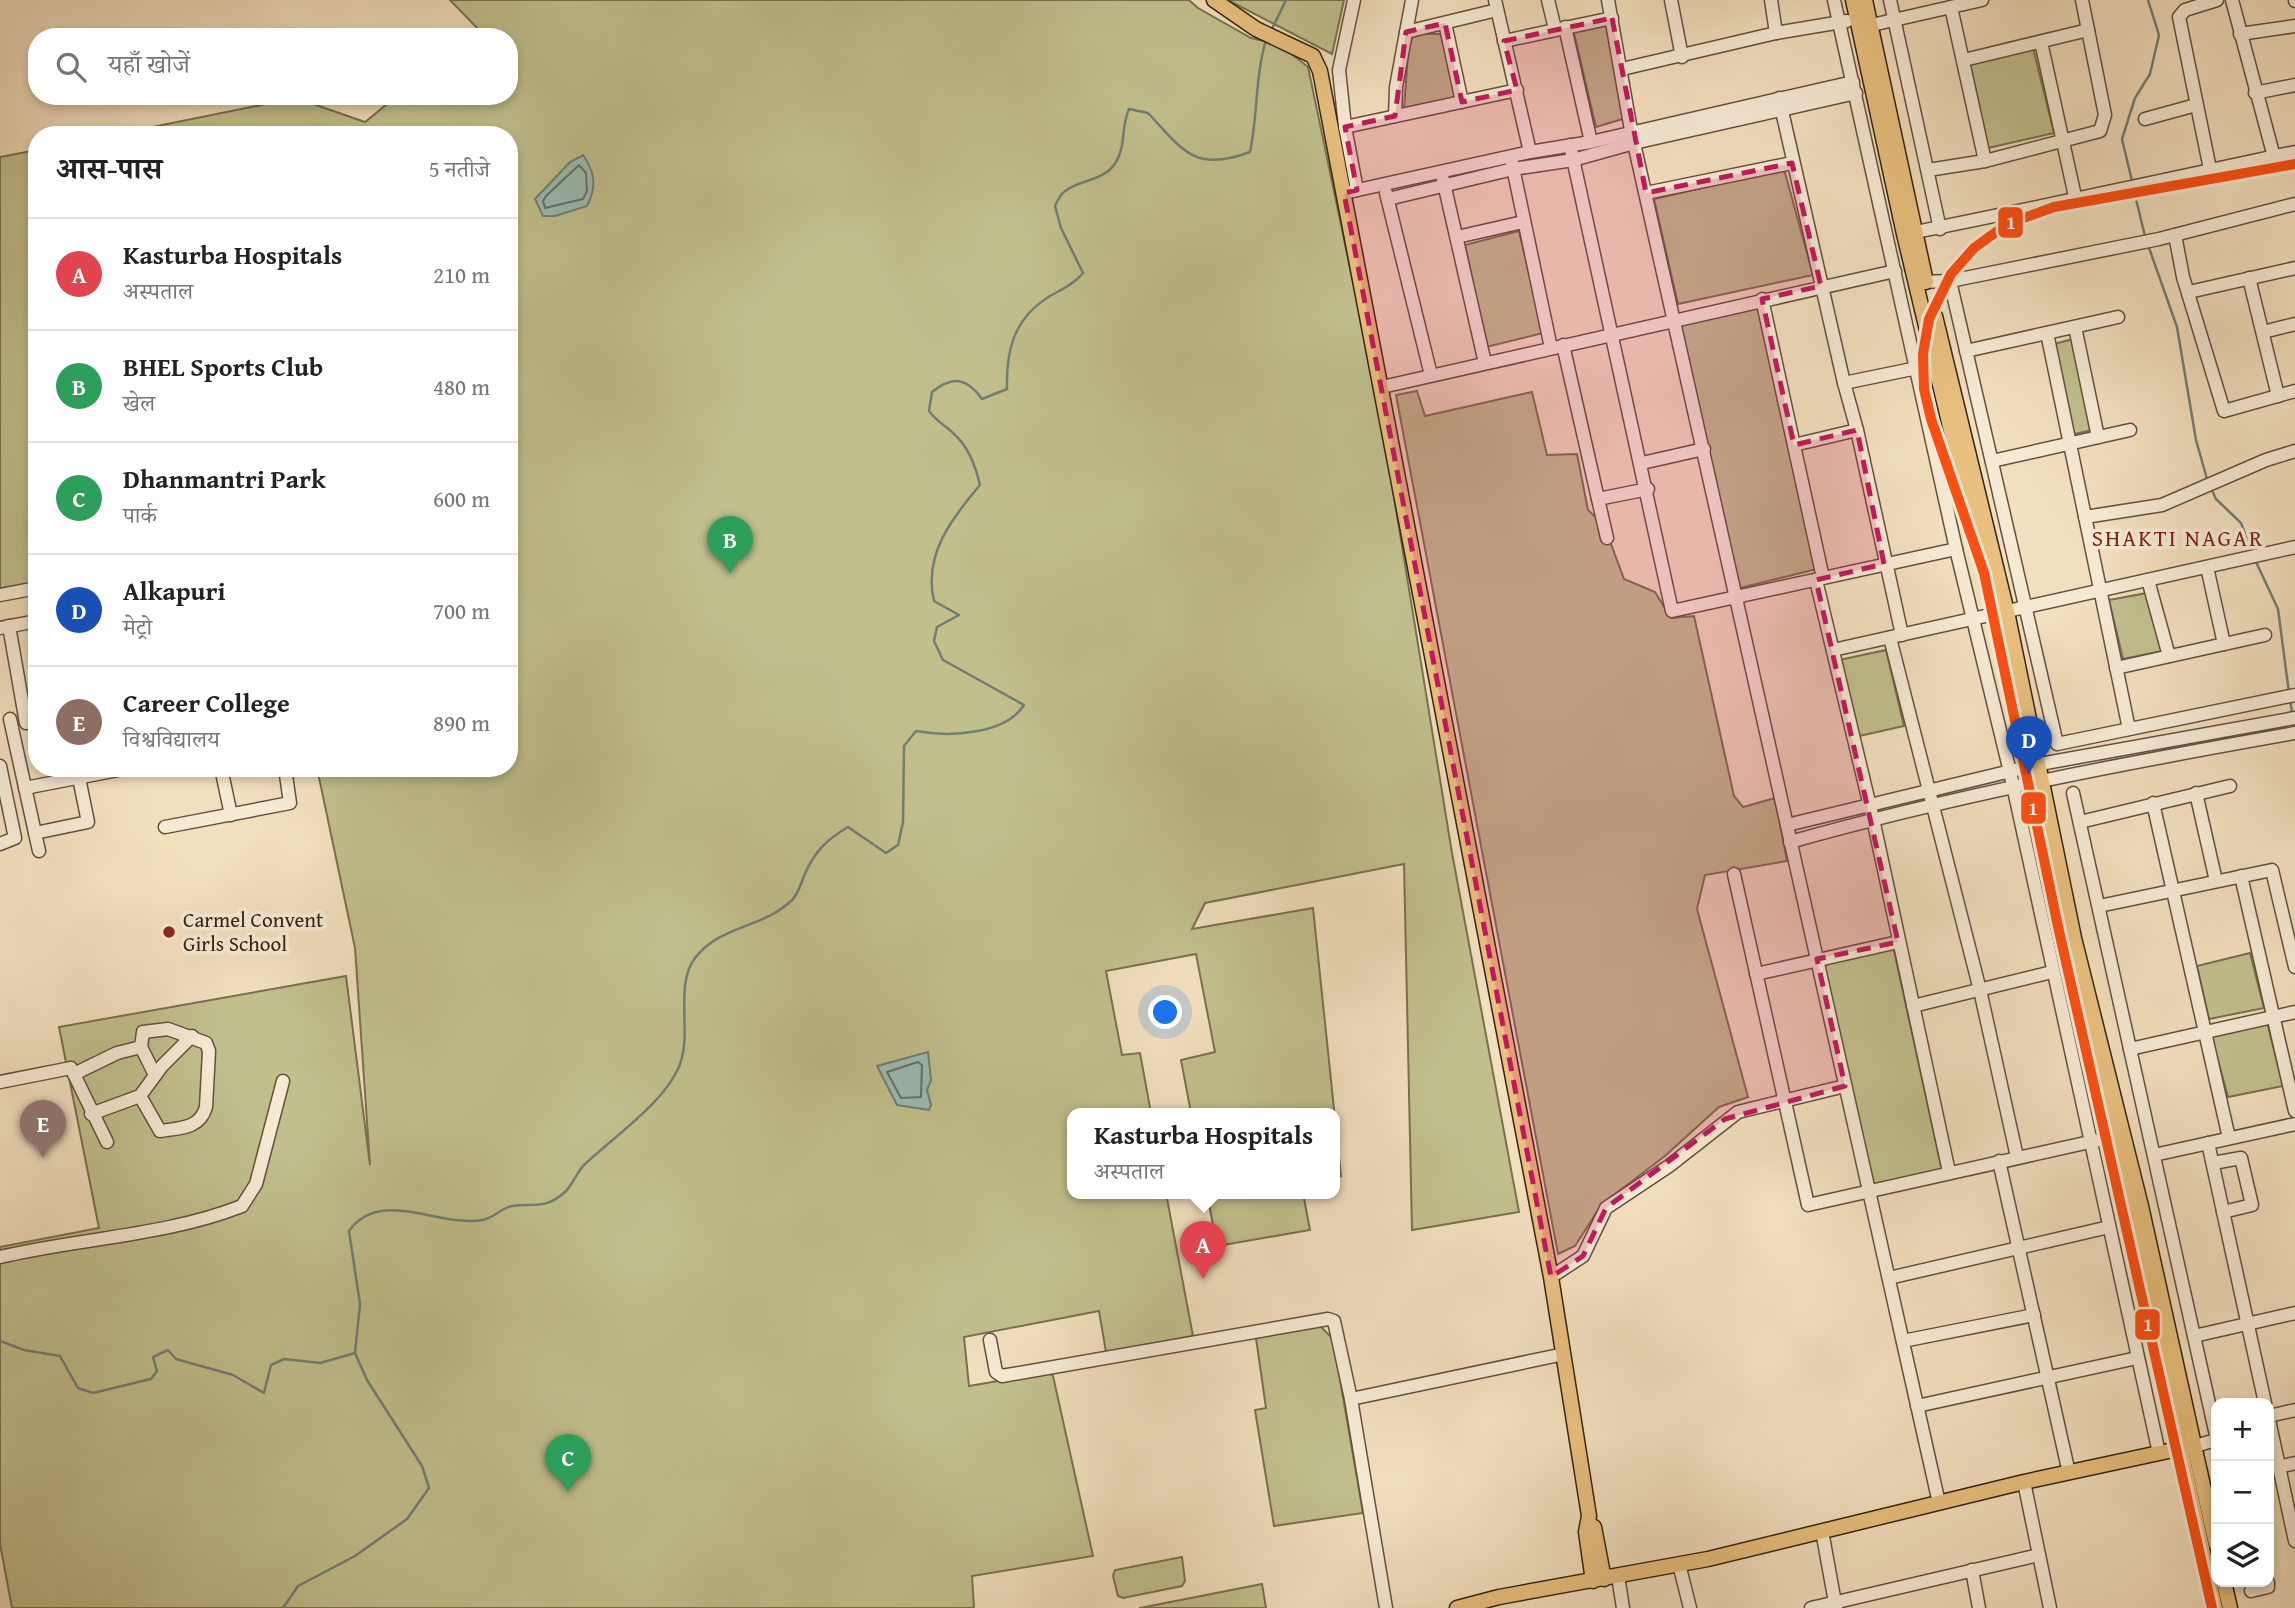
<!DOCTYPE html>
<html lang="hi">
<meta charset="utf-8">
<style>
body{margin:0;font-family:"Gentium Book Plus","Noto Serif Devanagari",serif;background:#f6f6f6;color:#222}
.controls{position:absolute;right:21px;bottom:21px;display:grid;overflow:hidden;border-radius:14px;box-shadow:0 4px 10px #0003}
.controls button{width:63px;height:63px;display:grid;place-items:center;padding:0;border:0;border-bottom:2px solid #e0e0e0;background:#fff;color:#222;font:35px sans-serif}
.you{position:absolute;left:1166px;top:1013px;width:24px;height:24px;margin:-18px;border:5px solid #fff;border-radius:50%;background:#1a73e8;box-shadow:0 0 0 10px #1a73e833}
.badge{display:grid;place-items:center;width:46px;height:46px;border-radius:50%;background:#7c3aed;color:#fff;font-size:23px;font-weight:700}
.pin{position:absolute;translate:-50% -58px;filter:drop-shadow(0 2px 4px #0008)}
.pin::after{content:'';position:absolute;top:37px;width:24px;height:21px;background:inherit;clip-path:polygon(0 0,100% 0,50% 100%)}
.popup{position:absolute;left:1067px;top:1108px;width:273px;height:91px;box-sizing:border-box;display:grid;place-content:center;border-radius:14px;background:#fff;filter:drop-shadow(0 2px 5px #0005);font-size:23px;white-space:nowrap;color:#767676}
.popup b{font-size:26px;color:#222}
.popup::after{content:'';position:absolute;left:50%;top:100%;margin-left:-14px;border:14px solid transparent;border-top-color:#fff}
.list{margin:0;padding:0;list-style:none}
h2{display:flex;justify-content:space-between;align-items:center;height:91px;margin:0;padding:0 28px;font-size:30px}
h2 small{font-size:23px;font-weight:400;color:#767676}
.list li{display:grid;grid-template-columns:46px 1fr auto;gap:21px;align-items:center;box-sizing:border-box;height:112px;padding:0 28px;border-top:2px solid #e0e0e0}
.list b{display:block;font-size:26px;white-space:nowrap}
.list p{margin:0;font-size:23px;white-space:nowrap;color:#767676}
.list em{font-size:23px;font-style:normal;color:#767676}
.icon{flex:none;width:38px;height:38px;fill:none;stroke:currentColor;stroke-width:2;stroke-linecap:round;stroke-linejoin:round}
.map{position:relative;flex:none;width:2295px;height:1608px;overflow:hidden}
.search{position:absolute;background:#fff;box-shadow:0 4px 10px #0003;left:28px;top:28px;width:490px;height:77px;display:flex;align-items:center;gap:18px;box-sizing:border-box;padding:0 24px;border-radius:28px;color:#767676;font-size:26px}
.panel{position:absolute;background:#fff;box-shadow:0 4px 10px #0003;left:28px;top:126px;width:490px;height:651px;border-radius:28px}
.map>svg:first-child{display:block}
</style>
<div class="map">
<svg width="2295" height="1608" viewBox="0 0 2295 1608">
<rect width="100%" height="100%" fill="#f2dfbe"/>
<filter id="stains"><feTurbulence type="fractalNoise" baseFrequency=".00286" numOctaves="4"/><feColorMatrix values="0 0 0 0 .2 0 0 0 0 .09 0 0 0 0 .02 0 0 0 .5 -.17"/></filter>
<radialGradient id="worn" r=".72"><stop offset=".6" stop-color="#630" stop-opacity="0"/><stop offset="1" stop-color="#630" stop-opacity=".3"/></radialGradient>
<!-- green -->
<g fill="#c1c08d" stroke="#7a7050" stroke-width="2">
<path d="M 450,0 L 1189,0 L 1198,8 L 1251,38 L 1280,45 L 1308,67 L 1380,411 L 1452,853 L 1519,1212 L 1412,1230 L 1404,864 L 1205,903 L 1192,929 L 1313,908 L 1341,1176 L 1334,1179 L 1334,1113 L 1191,1113 L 1181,1060 L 1215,1052 L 1196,954 L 1106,971 L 1122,1055 L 1140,1053 L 1151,1113 L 1072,1113 L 1072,1193 L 1166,1193 L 1193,1336 L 1106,1352 L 1099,1311 L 964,1337 L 969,1386 L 1049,1372 L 1053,1376 L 1093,1556 L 972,1576 L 974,1608 L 12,1608 L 0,1544 L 0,1247 L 99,1228 L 59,1027 L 346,976 L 370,1165 L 355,948 L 317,768 L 509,768 L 509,135 L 113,135 L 296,98 L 365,122 L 397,96 L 509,96 L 509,37 L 478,37 L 482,33 Z"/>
<path d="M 1228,0 L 1344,0 L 1332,54 Z"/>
<path d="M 1605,20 L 1626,118 L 1596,127 L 1573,29 Z"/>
<path d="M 1417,34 L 1441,34 L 1456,97 L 1404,109 L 1409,41 Z"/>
<path d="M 2033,48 L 2054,133 L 1988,148 L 1970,63 Z"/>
<path d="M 37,150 L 37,586 L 0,593 L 0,157 Z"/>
<path d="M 1784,169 L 1813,275 L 1678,304 L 1654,199 Z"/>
<path d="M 1519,231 L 1543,333 L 1486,347 L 1465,245 Z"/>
<path d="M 1757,303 L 1817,569 L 1740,588 L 1680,325 Z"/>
<path d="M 2073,339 L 2093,430 L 2074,434 L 2054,344 Z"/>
<path d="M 1417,391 L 1425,416 L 1532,392 L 1547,455 L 1577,454 L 1588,510 L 1604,525 L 1624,579 L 1655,592 L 1671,618 L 1694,616 L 1734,796 L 1743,807 L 1775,798 L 1787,861 L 1705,875 L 1697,909 L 1748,1097 L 1719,1107 L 1665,1156 L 1602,1204 L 1575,1246 L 1558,1254 L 1396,395 Z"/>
<path d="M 2147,593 L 2162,651 L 2123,659 L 2109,600 Z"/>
<path d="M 1886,650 L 1904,726 L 1859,736 L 1839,660 Z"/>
<path d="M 1893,946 L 1943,1175 L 1875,1191 L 1821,961 Z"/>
<path d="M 2250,953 L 2264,1008 L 2209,1019 L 2197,966 Z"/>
<path d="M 2267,1022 L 2283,1086 L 2228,1097 L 2211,1035 Z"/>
<path d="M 1207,1193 L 1303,1193 L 1310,1230 L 1217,1246 Z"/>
<path d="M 1320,1326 L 1333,1339 L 1363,1513 L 1274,1526 L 1255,1410 L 1266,1408 L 1256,1338 Z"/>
<path d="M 1182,1557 L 1185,1581 L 1182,1586 L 1123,1598 L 1118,1596 L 1113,1576 L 1115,1570 Z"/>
<path d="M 1262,1584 L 1266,1608 L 1139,1608 L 1140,1608 Z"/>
</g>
<!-- water -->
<g fill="#9bbcb4" stroke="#727e74" stroke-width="2">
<path d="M 583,155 C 595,172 597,187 587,206 L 555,216 L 543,216 L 535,199 L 570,162 Z"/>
<path d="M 928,1052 L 931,1080 L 927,1090 L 931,1105 L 929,1110 L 897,1105 L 877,1066 Z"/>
</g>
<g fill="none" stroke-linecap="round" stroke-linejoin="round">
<!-- shore -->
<g stroke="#686e64" stroke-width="2">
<path d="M 579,165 L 586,173 L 587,191 L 583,199 L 545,208 L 543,201 L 546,196 Z"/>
<path d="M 918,1062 L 922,1065 L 921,1097 L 901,1098 L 887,1072 Z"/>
</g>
<!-- stream -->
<g stroke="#727e74" stroke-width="2.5">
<path d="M 1271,31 L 1286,0"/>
<path d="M 2132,181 L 2122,139 L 2135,98 L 2150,74 L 2159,35 L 2148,0"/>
<path d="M 2134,191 L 2145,236"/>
<path d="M 2148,245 L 2177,327 L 2196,440 L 2207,479"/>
<path d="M 2211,488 L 2216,499 L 2241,523 L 2252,552"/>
<path d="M 2256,562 L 2278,609 L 2289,693"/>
<path d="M 2290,699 L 2292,713"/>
<path d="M 0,1341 L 24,1350 L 60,1356 L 78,1388 L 93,1393 L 151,1379 L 157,1371 L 153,1357 L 168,1350 L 176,1359 L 233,1375 L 264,1393 L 271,1365 L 284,1359 L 320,1363 L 355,1353"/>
<path d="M 283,1608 L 298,1586 L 355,1556 L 407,1519 L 429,1488 L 422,1466 L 367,1380 L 355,1353 L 360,1304 L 349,1231 C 380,1187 440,1228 483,1220 C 493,1218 502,1208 512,1206 C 534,1203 546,1210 566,1191 C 573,1184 577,1172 584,1165 C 613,1137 669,1100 681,1061 C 691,1030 675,984 695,958 C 720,925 764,928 792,900 C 798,894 801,884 804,876 C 814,852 826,840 848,827 L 886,853 L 898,845 L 903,822 L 904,746 L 916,731 C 948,737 1005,735 1024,705 L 943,660 L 934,641 L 937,627 L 959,615 L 934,601 C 923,555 952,518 980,485 C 976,468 968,446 954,434 C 945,425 937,422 929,411 L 932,392 C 953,375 967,378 982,399 L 1007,389 C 1006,352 1013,320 1047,298 C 1061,289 1072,286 1083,273 L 1061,228 L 1055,206 C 1057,202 1060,195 1064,192 C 1079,179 1104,182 1116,162 C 1126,146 1121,126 1129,109 L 1148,113 C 1183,150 1194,173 1250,152 C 1258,114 1255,77 1266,40"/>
</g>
<defs>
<g id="minor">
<path d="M 1354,0 L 1339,70 L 1345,127 L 1357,190"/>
<path d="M 1495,0 L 1530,152"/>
<path d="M 1548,0 L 1555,29"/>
<path d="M 1608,0 L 1631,130 L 1939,1503"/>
<path d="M 1671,0 L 1682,57"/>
<path d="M 1771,0 L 1776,33"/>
<path d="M 1834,0 L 1956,549 L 2010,772 L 2159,1453"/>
<path d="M 1890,0 L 1940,229"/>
<path d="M 2232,0 L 2274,157"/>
<path d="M 2295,0 L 2295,1"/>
<path d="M 1951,7 L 1985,161"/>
<path d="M 1445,23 L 1462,102"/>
<path d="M 1565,27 L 1591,142"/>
<path d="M 1863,27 L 1982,0"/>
<path d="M 1406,32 L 1497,10"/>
<path d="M 2240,34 L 2295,26"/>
<path d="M 1504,41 L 1612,18"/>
<path d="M 2041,42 L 2076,201"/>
<path d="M 1964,60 L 2088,30"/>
<path d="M 1622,69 L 1776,33 L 1847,21"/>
<path d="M 2255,93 L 2295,85"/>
<path d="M 1779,98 L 1844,383 L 1857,430 L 1902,635"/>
<path d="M 1395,116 L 1396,87 L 1412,0"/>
<path d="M 2145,119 L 2196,105"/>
<path d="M 1345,127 L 1517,90"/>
<path d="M 1570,145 L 1672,611 L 1956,549"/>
<path d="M 1512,163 L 1551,348"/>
<path d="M 2210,169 L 2179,17 L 2185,10 L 2217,0"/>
<path d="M 1928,170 L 1985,161 L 2100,131 L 2105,115 L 2082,0"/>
<path d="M 1443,179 L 1485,363"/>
<path d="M 1344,193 L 1530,152 L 1591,142 L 1853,82"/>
<path d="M 1386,193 L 1431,375"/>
<path d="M 1646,193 L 1792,163"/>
<path d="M 1388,199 L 1513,169 L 1573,160 L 1634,143 L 1856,93"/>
<path d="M 1906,234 C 2036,208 2165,180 2295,152"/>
<path d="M 2175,235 L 2183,277 L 2224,411 L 2295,391"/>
<path d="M 1457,237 L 1523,222"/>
<path d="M 2249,278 L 2278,396"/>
<path d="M 1950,281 L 2057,744 L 2295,695"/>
<path d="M 1919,282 L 1950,281 L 2159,239 L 2295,204"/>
<path d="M 2189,292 L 2295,268"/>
<path d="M 1762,299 L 1823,578"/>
<path d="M 2075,327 L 2098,437"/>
<path d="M 2263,332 L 2295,324"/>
<path d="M 2047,333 L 2129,729"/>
<path d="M 1563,345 L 1598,499 L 1648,489"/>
<path d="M 1966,351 L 2118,317"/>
<path d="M 1844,383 L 1917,368"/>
<path d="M 1382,387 L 1895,271"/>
<path d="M 1794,445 L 1857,430"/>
<path d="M 1992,461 L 2130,430"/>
<path d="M 1642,463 L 1704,449"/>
<path d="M 1598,499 L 1607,538"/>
<path d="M 2085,517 L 2162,505 L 2266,460 L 2295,451"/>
<path d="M 2207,567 L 2224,644"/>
<path d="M 1816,580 L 1873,819 L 1949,1172"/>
<path d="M 2148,580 L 2169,656"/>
<path d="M 0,595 L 37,588"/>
<path d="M 9,626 L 26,723"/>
<path d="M 0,628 L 37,621"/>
<path d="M 1890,638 L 1980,990 L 2017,1157"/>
<path d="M 1833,650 L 2295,547"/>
<path d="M 2116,668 L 2265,635"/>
<path d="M 10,719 L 39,851"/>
<path d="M 0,766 L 15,838 L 0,844"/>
<path d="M 221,768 L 231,815"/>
<path d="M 25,788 L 118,770"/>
<path d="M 2073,793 L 2216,1435"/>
<path d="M 2196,793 L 2216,881"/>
<path d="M 2153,803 L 2229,1138"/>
<path d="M 2080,822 L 2230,786"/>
<path d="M 1787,825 L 2040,764 L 2295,718"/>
<path d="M 165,827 L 290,803 L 285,768"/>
<path d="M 35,833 L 88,822 L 79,778"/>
<path d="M 1790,842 C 1956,795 2125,763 2295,733"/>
<path d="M 1734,874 L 1808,1205 L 2112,1137"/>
<path d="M 2241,876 L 2295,1111"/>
<path d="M 2099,906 L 2272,870 L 2295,967"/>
<path d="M 1756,974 L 1898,942"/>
<path d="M 1913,1006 L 2052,972"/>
<path d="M 141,1047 L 155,1075"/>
<path d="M 2130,1049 L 2295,1012"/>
<path d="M 74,1074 L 117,1053 L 141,1047 L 143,1032 L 168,1029 L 206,1043 L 209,1051 L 206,1107 C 200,1129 179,1128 160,1131 L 140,1096"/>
<path d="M 0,1082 L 71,1068 L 107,1142"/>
<path d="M 91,1114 L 140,1096 L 162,1066 L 192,1036"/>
<path d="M 2208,1143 L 2265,1403"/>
<path d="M 2154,1155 L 2295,1124"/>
<path d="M 1999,1161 L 2069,1473"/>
<path d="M 2213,1163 L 2241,1158 L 2252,1205 L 2223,1212"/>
<path d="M 0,1257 C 80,1238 166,1236 242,1206 L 256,1184 L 283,1081"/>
<path d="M 1551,1277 L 1583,1256 L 1606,1208 L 1669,1166 L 1738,1112 L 1845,1086"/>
<path d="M 1889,1278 L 2109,1227"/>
<path d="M 2194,1336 L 2295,1313"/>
<path d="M 990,1340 L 996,1372 L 1002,1376 L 1328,1319 L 1334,1321 L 1351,1399 L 1386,1608"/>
<path d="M 1903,1341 L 2034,1315"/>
<path d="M 1351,1399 L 1564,1354"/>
<path d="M 1917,1406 L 2137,1358"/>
<path d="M 2269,1416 L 2295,1410"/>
<path d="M 2269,1420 L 2295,1541"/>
<path d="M 2195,1446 L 2216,1440"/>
<path d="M 2279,1467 L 2295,1463"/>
<path d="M 2024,1482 L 2050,1608"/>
<path d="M 1822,1531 L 1836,1608"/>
<path d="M 1679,1564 L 1690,1608"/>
<path d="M 1972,1570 L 1979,1608"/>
<path d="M 1618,1576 L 1623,1608"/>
<path d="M 2251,1591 L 2268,1587 L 2268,1582"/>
<path d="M 1811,1608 L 2039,1555"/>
</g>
<g id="major">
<path d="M 1214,0 L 1256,29 L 1313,56 L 1320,71 L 1551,1277 L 1589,1516 L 1586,1532 L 1593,1581"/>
<path d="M 1853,0 L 1904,234 L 1995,615 L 2061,941 L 2129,1209 L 2215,1608"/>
<path d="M 1865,0 L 1926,282"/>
<path d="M 1935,316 L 2007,612 L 2074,938 L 2141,1206 L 2216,1544"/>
<path d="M 1594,1527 L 1604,1579"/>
<path d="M 2224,1582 L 2230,1608"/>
<path d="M 1457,1608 L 1499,1597 L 1708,1559 L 2024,1482 L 2187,1447"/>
</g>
</defs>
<!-- minor casing -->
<use href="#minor" stroke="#64503e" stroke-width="15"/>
<!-- major casing -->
<use href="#major" stroke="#342114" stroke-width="17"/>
<!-- minor -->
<use href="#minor" stroke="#f7ead5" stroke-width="12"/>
<!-- major -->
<use href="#major" stroke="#e9c07f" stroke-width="14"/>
<defs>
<path id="metro-1" d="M 2212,1608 L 2059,931 L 1984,573 L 1931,419 L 1924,389 L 1923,354 L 1929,319 L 1951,274 L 1974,248 L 2007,224 L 2054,207 L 2295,164"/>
</defs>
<!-- metro-1 casing -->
<use href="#metro-1" stroke="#f7ead5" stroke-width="16"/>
<!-- metro-1 -->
<use href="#metro-1" stroke="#fb4f14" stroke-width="10"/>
</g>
<!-- marked area -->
<path fill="#c2185b" fill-opacity="0.2" stroke="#c2185b" stroke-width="5" stroke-dasharray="14 9" stroke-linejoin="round" d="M 1612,18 L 1646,193 L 1792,163 L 1821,286 L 1762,299 L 1794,445 L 1857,430 L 1884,564 L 1816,580 L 1898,942 L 1817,959 L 1845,1086 L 1725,1119 L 1606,1208 L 1583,1256 L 1551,1277 L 1344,193 L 1357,190 L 1345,127 L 1395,116 L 1406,32 L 1445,23 L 1462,102 L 1517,90 L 1504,41 Z"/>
<!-- markers -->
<circle fill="#8f2418" stroke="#f7ead5" stroke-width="2.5" cx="169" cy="932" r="7"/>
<g text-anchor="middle" stroke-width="7" stroke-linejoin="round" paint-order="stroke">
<!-- poi labels -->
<g font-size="21" fill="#342114" stroke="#f7ead5" text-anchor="start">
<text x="183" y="927">Carmel Convent<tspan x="183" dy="24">Girls School</tspan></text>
</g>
<!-- neighbourhood labels -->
<g font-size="23" letter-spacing="2" fill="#7a1f14" stroke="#f7ead5">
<text x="2178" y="546">SHAKTI NAGAR</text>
</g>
</g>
<g stroke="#f7ead5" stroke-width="2.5">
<rect x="1997" y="206" width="27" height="33" rx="7" fill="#fb4f14"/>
<rect x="2020" y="791" width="27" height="34" rx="7" fill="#fb4f14"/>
<rect x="2134" y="1308" width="27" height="33" rx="7" fill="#fb4f14"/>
</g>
<g font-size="19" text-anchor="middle" font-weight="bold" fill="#fff">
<text x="2011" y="229">1</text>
<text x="2033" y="815">1</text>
<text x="2148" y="1331">1</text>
</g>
<rect width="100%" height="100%" filter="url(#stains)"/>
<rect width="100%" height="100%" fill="url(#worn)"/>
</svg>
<div class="controls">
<button>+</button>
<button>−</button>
<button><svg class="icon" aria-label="layers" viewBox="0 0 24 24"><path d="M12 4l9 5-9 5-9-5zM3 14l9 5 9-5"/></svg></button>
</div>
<div class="you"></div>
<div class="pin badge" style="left:1203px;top:1279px;background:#e0444e">A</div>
<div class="popup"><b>Kasturba Hospitals</b>अस्पताल</div>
<div class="pin badge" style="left:730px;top:574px;background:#2e9e5b">B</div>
<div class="pin badge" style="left:568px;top:1492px;background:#2e9e5b">C</div>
<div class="pin badge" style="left:2029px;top:774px;background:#1a4fb4">D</div>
<div class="pin badge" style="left:43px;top:1158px;background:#8d6e63">E</div>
<div class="search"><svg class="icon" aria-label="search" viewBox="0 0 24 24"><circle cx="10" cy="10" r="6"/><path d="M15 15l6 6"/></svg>यहाँ खोजें</div>
<section class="panel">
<h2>आस-पास<small>5 नतीजे</small></h2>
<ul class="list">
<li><span class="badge" style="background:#e0444e">A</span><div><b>Kasturba Hospitals</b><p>अस्पताल</p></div><em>210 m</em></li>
<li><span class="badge" style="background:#2e9e5b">B</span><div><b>BHEL Sports Club</b><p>खेल</p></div><em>480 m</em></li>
<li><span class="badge" style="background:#2e9e5b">C</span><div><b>Dhanmantri Park</b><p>पार्क</p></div><em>600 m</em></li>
<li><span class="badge" style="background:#1a4fb4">D</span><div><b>Alkapuri</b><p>मेट्रो</p></div><em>700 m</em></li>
<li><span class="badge" style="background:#8d6e63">E</span><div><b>Career College</b><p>विश्वविद्यालय</p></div><em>890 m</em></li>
</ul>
</section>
</div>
